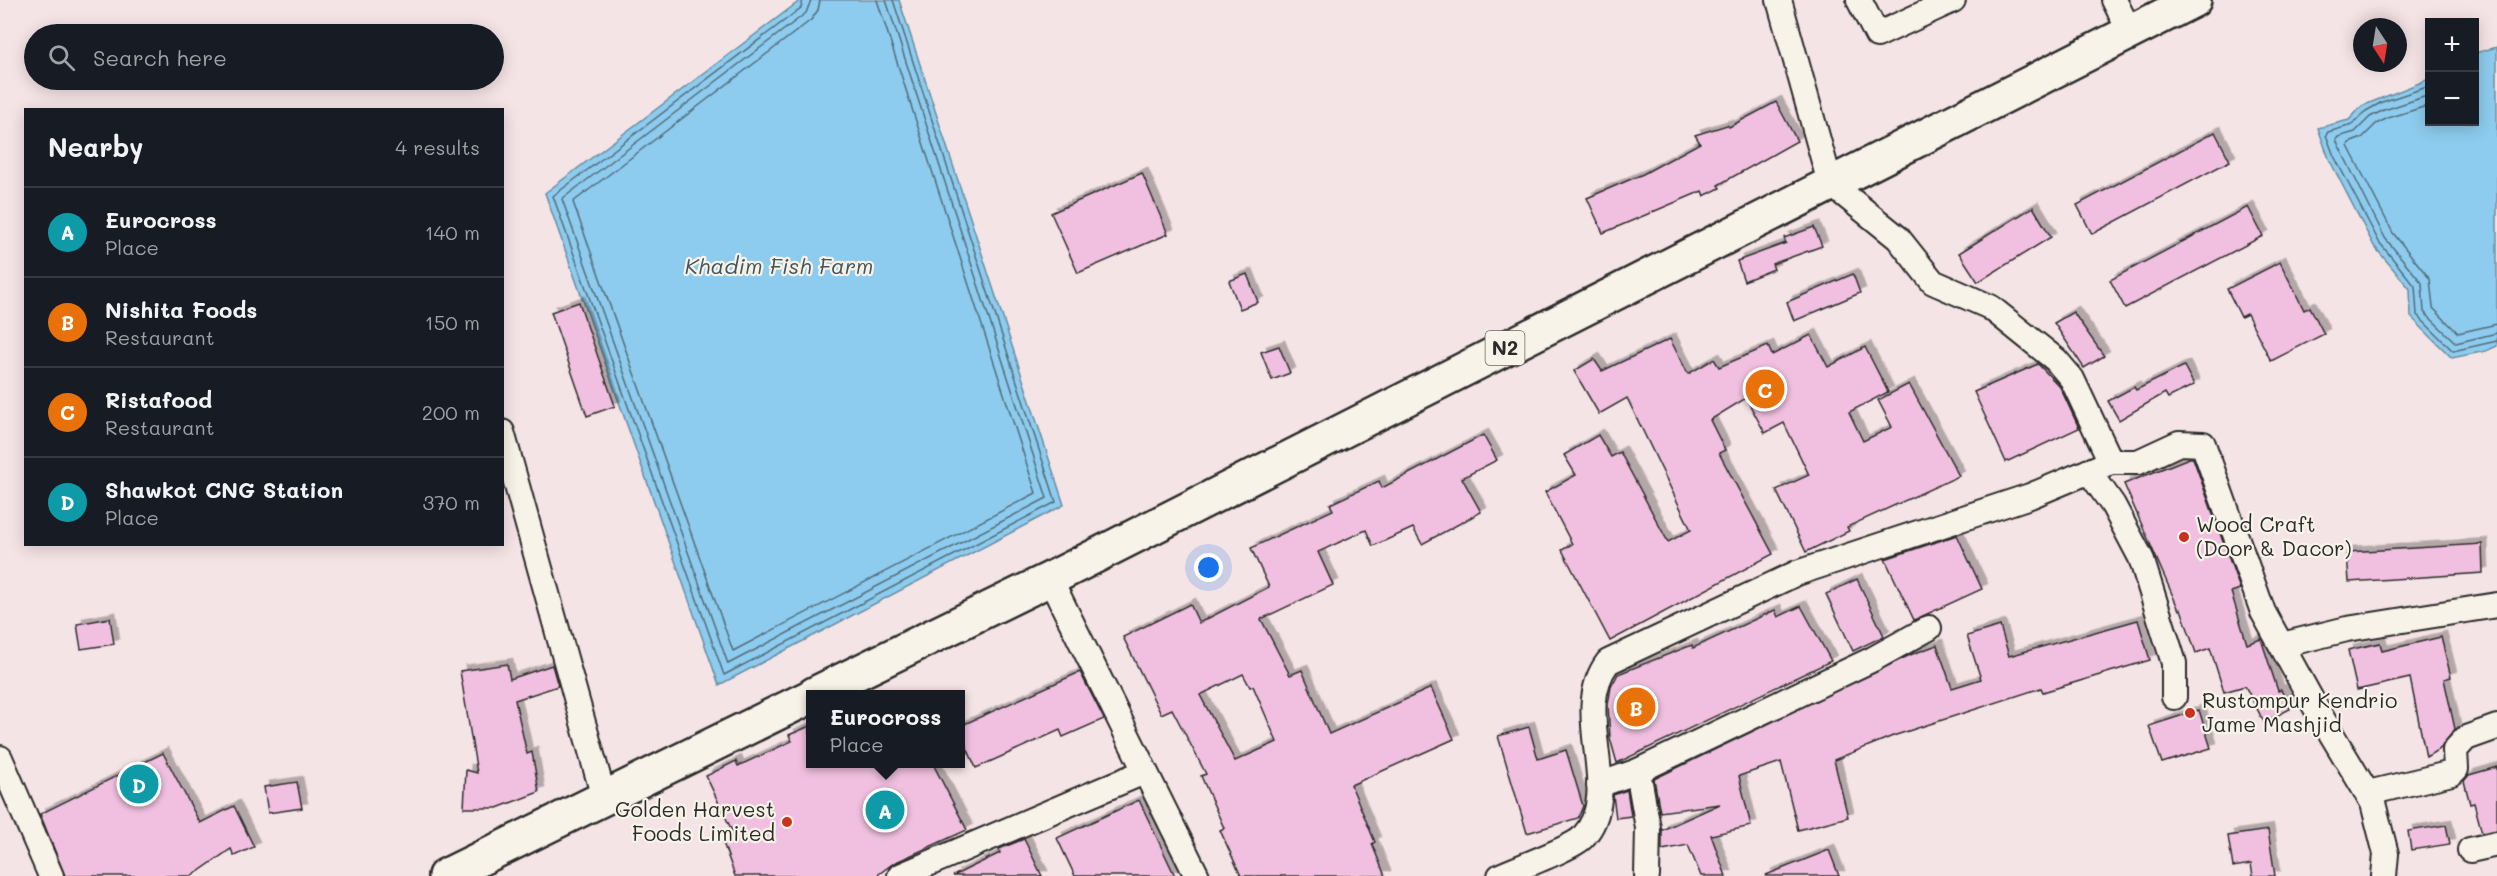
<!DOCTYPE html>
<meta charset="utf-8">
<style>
body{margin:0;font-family:Mali,sans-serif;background:#242831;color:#f1f3f6}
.controls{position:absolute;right:18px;top:18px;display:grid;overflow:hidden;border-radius:0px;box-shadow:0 3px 15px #0003}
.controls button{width:54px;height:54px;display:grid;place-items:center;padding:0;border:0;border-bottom:2px solid #363941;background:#171b24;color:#f1f3f6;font:30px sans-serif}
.compass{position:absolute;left:2353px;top:18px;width:54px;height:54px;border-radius:50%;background:#171b24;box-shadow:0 3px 15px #0003;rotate:168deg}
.you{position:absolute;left:1209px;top:568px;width:21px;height:21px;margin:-15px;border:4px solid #fff;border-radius:50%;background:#1a73e8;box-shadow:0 0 0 9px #1a73e833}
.badge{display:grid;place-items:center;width:39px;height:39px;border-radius:50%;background:#7c3aed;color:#fff;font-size:20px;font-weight:700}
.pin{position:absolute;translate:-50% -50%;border:3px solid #fff;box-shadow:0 2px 6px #0006}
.popup{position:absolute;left:806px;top:690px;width:159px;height:78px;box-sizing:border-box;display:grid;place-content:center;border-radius:0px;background:#171b24;filter:drop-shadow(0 2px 4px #0005);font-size:20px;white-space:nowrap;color:#9ea1a6}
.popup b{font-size:22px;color:#f1f3f6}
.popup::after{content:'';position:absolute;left:50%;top:100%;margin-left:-12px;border:12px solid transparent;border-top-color:#171b24}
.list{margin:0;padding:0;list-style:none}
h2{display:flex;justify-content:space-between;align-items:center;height:78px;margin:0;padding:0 24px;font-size:26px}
h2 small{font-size:20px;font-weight:400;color:#9ea1a6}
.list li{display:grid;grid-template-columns:39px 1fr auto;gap:18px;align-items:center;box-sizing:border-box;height:90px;padding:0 24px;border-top:2px solid #363941}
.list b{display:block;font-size:22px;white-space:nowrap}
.list p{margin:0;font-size:20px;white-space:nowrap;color:#9ea1a6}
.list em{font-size:20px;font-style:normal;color:#9ea1a6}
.icon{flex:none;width:33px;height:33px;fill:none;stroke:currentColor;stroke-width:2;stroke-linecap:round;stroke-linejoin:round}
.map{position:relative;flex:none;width:2497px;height:876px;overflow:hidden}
.search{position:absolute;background:#171b24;box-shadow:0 3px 15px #0003;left:24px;top:24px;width:480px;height:66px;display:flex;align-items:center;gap:15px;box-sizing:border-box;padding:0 21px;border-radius:33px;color:#9ea1a6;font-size:22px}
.panel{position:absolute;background:#171b24;box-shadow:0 3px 15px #0003;left:24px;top:108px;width:480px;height:438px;border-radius:0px}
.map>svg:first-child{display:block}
</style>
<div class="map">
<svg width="2497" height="876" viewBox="0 0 2497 876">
<defs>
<filter id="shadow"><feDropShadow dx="5.5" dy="-5.5" stdDeviation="0" flood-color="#0004"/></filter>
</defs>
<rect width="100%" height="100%" fill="#f5e4e6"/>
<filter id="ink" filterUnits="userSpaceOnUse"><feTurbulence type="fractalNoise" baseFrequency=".0167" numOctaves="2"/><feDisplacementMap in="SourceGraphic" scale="12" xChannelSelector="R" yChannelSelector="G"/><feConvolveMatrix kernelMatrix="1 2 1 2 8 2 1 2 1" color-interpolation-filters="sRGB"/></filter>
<g filter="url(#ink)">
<!-- water -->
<g fill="#8dccee" stroke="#668ca0" stroke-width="1.5">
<path d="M 801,0 L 899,0 L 1064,505 L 719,685 L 545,193 Z"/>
<path d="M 2497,47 L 2497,346 L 2486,351 L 2452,358 L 2411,317 L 2410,289 L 2374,246 L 2329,159 L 2318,128 L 2349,120 L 2362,106 L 2429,79 L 2430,122 L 2474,122 L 2475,53 Z"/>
</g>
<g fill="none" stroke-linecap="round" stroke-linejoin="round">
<!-- shore -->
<g stroke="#526b79" stroke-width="1.5">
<path d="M 803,0 L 801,8 L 553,196 L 724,675 L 1056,502 L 893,0"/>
<path d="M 811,0 L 806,13 L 562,199 L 728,664 L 1047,498 L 886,0"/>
<path d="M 820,0 L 818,10 L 811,20 L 573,202 L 733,651 L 1036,493 L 877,0"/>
<path d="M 2430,86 L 2382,102 L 2366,111 L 2352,125 L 2328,132 L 2326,135 L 2334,156 L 2379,242 L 2415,286 L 2417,315 L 2453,351 L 2497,341"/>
<path d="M 2430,95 L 2384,110 L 2370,117 L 2355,132 L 2338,137 L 2336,140 L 2385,238 L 2422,283 L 2424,312 L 2456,343 L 2497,333"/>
<path d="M 2430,105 L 2388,118 L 2376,124 L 2362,138 L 2349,143 L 2348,146 L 2393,233 L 2430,279 L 2433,308 L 2458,333 L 2497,324"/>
</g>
</g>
<!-- building -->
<g fill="#f1c0e0" stroke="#2b2b2b" stroke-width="1.5" fill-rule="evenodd" filter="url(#shadow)">
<path d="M 1776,102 L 1797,141 L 1718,185 L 1720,188 L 1704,196 L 1702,191 L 1603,233 L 1587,198 L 1643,174 L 1700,143 L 1695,135 L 1727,125 L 1729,127 Z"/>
<path d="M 2215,132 L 2230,161 L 2092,234 L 2077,205 Z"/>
<path d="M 1142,173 L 1168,234 L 1078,273 L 1051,213 Z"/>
<path d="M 2033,207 L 2051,237 L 1978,282 L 1959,253 Z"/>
<path d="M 2248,207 L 2263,236 L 2125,308 L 2110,280 Z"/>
<path d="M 1814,227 L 1822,246 L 1772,264 L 1774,269 L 1744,281 L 1737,261 L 1786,243 L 1784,238 Z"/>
<path d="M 2280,262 L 2304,310 L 2310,307 L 2324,334 L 2271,361 L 2247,314 L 2241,317 L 2227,289 Z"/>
<path d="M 1247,274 L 1258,302 L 1240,309 L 1229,281 Z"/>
<path d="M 1853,274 L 1860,293 L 1794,321 L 1787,302 Z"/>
<path d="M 579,302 L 615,406 L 587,416 L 551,312 Z"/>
<path d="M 2073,312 L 2104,356 L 2084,368 L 2054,323 Z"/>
<path d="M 1811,335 L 1828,367 L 1865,347 L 1888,392 L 1849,412 L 1863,441 L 1892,427 L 1878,400 L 1909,384 L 1959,476 L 1847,527 L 1849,531 L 1806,552 L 1776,490 L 1809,475 L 1784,423 L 1765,433 L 1746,398 L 1710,420 L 1725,450 L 1719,453 L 1773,554 L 1610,641 L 1562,550 L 1572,544 L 1545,492 L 1576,475 L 1564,455 L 1598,435 L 1611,457 L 1620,452 L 1668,542 L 1691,530 L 1627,398 L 1599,414 L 1574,371 L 1594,359 L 1602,371 L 1670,339 L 1688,374 L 1714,359 L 1719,367 L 1768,346 L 1772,355 Z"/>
<path d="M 1279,346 L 1290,373 L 1272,380 L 1261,352 Z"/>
<path d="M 2038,364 L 2060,387 L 2079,428 L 2006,462 L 1974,392 Z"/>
<path d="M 2184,366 L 2194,385 L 2168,398 L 2165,393 L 2119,420 L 2108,401 L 2134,387 L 2136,390 Z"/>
<path d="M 1483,435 L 1497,460 L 1462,478 L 1481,512 L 1422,544 L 1413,528 L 1373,546 L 1366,530 L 1318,552 L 1333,585 L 1261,619 L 1290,675 L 1302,670 L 1329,734 L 1431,688 L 1454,739 L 1351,785 L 1375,842 L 1372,844 L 1385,876 L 1241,876 L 1220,830 L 1224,828 L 1201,776 L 1206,774 L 1172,709 L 1161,714 L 1123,637 L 1190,604 L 1199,623 L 1269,587 L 1251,548 L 1333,510 L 1330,504 L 1379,481 L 1382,488 ZM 1243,674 L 1250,687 L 1253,686 L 1277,742 L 1235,761 L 1200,695 Z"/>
<path d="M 2189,458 L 2193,458 L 2240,589 L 2231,592 L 2247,644 L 2261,639 L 2278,691 L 2281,690 L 2290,709 L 2264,722 L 2245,686 L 2224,692 L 2210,648 L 2196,653 L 2181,609 L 2179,610 L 2124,484 Z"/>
<path d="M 1957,535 L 1982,589 L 1914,620 L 1885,559 Z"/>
<path d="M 2482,544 L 2483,573 L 2349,582 L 2347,552 Z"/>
<path d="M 1857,579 L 1884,636 L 1853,651 L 1826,594 Z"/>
<path d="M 1801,606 L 1831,661 L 1617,763 L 1610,738 L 1608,705 L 1611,687 L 1618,674 L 1692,645 L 1693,648 L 1775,610 L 1778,617 Z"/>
<path d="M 110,618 L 114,644 L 81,649 L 77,624 Z"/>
<path d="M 2138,620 L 2150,660 L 2043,692 L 2041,688 L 1893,736 L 1834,760 L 1848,817 L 1798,830 L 1781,762 L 1739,776 L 1751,826 L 1711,835 L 1726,876 L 1701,876 L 1688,845 L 1662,850 L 1662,830 L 1720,804 L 1660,812 L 1654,779 L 1910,655 L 1937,645 L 1952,688 L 1981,679 L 1967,636 L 2000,626 L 2009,656 Z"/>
<path d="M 2441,637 L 2451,677 L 2444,679 L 2455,729 L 2441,748 L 2426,757 L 2410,678 L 2357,690 L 2348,650 L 2380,643 L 2382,651 Z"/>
<path d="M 507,664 L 510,679 L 552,665 L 558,686 L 515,700 L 527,754 L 532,752 L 539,792 L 497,808 L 464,808 L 466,770 L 477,773 L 460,671 Z"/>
<path d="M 1080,672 L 1104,719 L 1063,737 L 1060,730 L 976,768 L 960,732 L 960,726 Z"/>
<path d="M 2199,710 L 2211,748 L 2162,763 L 2149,726 Z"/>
<path d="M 810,726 L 810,764 L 933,764 L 967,830 L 894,863 L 876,876 L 735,876 L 722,840 L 734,835 L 706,776 L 736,761 L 738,766 L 792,741 L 789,735 Z"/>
<path d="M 1529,727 L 1538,759 L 1566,750 L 1583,806 L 1578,818 L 1527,833 L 1498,736 Z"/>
<path d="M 163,753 L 200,823 L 234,806 L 254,847 L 234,856 L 231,849 L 192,876 L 65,876 L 40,814 Z"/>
<path d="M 2497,767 L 2497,830 L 2482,833 L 2474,803 L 2470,804 L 2464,781 L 2469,775 Z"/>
<path d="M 297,782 L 302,808 L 268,813 L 264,787 Z"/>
<path d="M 1627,790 L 1631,816 L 1616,818 L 1613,795 Z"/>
<path d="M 1139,800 L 1175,876 L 1075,876 L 1057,838 Z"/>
<path d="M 2446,825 L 2450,844 L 2411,850 L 2408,831 Z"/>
<path d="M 2268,830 L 2275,876 L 2253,876 L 2251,864 L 2233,867 L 2228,836 Z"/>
<path d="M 1024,839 L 1042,876 L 953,876 L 1000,853 L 999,849 Z"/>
<path d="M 1829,850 L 1839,876 L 1766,876 L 1766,875 Z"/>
</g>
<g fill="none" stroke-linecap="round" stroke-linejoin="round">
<defs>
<g id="minor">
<path d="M 1779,0 L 1830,183 L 1898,238 L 1933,282 L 1990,307 L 2056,360 L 2072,379 L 2111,462 L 2138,462 L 2179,443 L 2203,444 L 2263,612 L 2317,710 L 2373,803 L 2386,854 L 2384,876"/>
<path d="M 1859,0 L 1877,35 L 1953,0"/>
<path d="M 2114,0 L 2130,32"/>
<path d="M 502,432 L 604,798"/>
<path d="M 2089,471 L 2113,505 L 2141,558 L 2174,663 L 2174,697"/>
<path d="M 1050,579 L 1197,876"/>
<path d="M 2282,645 L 2347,629 L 2497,605"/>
<path d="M 0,758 L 51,876"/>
<path d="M 1638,771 L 1648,828 L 1647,876"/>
<path d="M 1599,785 L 1638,771 L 1873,659 L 1929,628"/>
<path d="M 2368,793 L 2452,773 L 2456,769 L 2455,750 L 2466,738 L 2497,727"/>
<path d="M 2470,850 L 2497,844"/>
<path d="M 900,876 L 1144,772"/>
<path d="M 1500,876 C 1517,868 1573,848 1583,837 C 1625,791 1569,713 1608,662 L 1797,573 L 2030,496 L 2111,462"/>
</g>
<g id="trunk">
<path d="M 814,694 L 1050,579 L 2194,0"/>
<path d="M 445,876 L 810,697"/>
</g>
</defs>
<!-- minor casing -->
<use href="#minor" stroke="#2b2b2b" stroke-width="28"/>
<!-- trunk casing -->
<use href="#trunk" stroke="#2b2b2b" stroke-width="38"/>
<!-- minor -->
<use href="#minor" stroke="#f7f3e8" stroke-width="24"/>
<!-- trunk -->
<use href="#trunk" stroke="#f7f3e8" stroke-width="33"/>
</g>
</g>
<!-- markers -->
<g fill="#c8321e" stroke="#f7f3e8" stroke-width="2">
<circle cx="2184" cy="537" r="6"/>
<circle cx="2190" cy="713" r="6"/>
<circle cx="787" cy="822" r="6"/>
</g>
<g text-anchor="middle" stroke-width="4.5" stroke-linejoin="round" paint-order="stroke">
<!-- shield labels -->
<rect fill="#f7f3e8" stroke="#686764" stroke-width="1.5" x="1485.5" y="331" width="39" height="34" rx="4.5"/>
<g font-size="20" font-weight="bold" fill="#2b2b2b">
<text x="1505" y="355">N2</text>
</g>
<!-- poi labels -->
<g font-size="21" fill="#2b2b2b" stroke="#f7f3e8" text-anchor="start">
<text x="2196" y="532">Wood Craft<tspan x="2196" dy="24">(Door &amp; Dacor)</tspan></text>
<text x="2202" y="708">Rustompur Kendrio<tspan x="2202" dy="24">Jame Mashjid</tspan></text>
<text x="775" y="817" text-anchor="end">Golden Harvest<tspan x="775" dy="24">Foods Limited</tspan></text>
</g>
<!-- water labels -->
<g font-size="22" font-style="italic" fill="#44535c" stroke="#f7f3e8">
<text x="779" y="274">Khadim Fish Farm</text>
</g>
</g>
</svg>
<div class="controls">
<button>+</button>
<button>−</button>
</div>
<svg class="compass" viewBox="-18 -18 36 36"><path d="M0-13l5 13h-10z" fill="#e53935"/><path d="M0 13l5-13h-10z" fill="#9ea1a6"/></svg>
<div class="you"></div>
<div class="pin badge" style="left:885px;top:810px;background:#0f9aa8">A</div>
<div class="popup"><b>Eurocross</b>Place</div>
<div class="pin badge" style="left:1636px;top:707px;background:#e8710a">B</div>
<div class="pin badge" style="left:1765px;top:389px;background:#e8710a">C</div>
<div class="pin badge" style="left:139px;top:784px;background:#0f9aa8">D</div>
<div class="search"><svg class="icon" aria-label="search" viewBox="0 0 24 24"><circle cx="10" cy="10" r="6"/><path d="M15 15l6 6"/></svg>Search here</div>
<section class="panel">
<h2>Nearby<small>4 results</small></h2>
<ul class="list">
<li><span class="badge" style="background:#0f9aa8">A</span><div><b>Eurocross</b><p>Place</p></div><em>140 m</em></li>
<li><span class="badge" style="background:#e8710a">B</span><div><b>Nishita Foods</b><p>Restaurant</p></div><em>150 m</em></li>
<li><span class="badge" style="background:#e8710a">C</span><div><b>Ristafood</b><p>Restaurant</p></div><em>200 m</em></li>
<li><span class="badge" style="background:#0f9aa8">D</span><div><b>Shawkot CNG Station</b><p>Place</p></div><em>370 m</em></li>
</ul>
</section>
</div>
